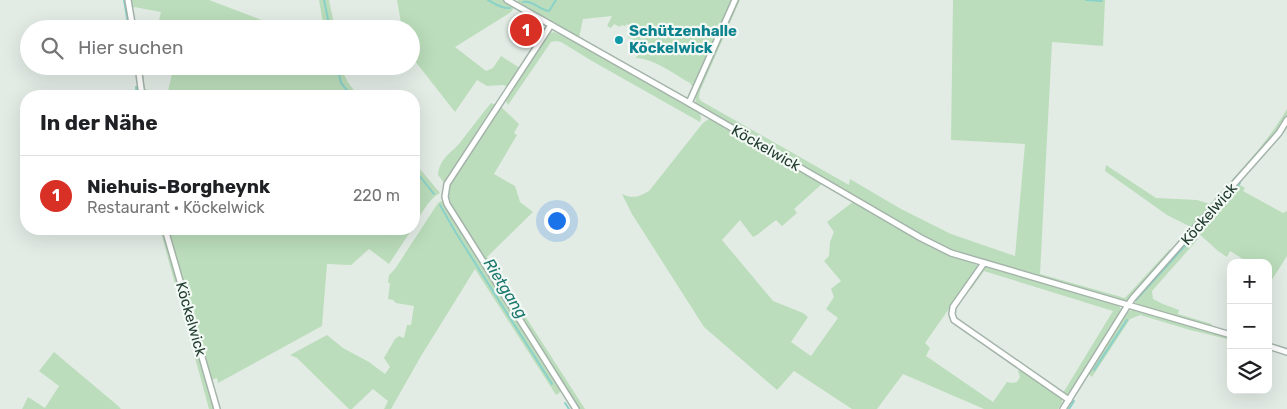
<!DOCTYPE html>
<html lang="de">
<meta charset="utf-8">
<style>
body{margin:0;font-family:Rubik,sans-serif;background:#f2f2f2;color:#202124}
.controls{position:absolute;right:15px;bottom:15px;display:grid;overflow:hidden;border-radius:10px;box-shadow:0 5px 20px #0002}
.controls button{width:45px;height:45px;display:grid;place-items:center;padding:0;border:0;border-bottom:1px solid #e0e0e0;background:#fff;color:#202124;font:25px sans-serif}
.you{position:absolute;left:556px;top:220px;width:18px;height:18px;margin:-12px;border:4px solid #fff;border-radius:50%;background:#1a73e8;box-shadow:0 0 0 8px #1a73e833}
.badge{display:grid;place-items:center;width:32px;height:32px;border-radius:50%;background:#d93025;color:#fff;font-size:16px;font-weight:700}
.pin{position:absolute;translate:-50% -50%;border:2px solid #fff;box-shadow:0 1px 5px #0006}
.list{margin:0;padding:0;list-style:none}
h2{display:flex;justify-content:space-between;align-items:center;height:65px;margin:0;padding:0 20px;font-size:21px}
h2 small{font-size:16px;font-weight:400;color:#757577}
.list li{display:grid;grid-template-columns:32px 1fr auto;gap:15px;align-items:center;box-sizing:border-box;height:80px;padding:0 20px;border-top:1px solid #e0e0e0}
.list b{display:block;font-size:19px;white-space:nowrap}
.list p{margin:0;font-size:16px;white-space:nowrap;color:#757577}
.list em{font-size:16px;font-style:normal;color:#757577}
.icon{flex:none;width:28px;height:28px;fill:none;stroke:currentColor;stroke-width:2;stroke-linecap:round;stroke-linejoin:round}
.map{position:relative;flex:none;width:1287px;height:409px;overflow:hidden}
.search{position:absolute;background:#fff;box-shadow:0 5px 20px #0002;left:20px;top:20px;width:400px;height:55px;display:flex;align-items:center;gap:12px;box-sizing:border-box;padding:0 18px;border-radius:28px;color:#757577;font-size:19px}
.panel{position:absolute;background:#fff;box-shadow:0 5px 20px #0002;left:20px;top:90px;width:400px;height:145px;border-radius:20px}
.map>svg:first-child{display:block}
</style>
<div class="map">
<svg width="1287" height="409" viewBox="0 0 1287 409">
<rect width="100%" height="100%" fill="#e2ece5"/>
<!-- green -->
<g fill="#bdb">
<path d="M 130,0 L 209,0 L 286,29 L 157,29 L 161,12 L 134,7 L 132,8 Z"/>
<path d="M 319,0 L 329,0 L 335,29 L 324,29 Z"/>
<path d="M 397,0 L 503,0 L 515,6 L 511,12 L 455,47 L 486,71 L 493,68 L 501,56 L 520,68 L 507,87 L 504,85 L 487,86 L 477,80 L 455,112 L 411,56 L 411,29 L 402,29 Z"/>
<path d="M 518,0 L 733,0 L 695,84 L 692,86 L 690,83 C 674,74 655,59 636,58 L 643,45 L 628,37 L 633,27 L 627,24 L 625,26 L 621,25 L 620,27 L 614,24 L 611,28 L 607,26 L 612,16 L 583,19 L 579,38 L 558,26 L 554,22 L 549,20 L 517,2 Z"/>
<path d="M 736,0 L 740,0 L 700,91 L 699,98 L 701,101 L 849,185 L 850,179 L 901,209 L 951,234 L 1015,256 L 1025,144 L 951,140 L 953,0 L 1105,0 L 1103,46 L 1052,42 L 1040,274 L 1125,298 L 1170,249 L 1171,251 L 1126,302 L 959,253 L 923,236 L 798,163 L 707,112 L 696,104 L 695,94 Z"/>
<path d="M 554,32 L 572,40 L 696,110 L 700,114 L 701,118 L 700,122 L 592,61 L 561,42 L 556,41 L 551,42 L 508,105 L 506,101 L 506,97 L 545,38 L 550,33 Z"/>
<path d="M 139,66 L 142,66 L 145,89 L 167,95 L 174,66 L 342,66 C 344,79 351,87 359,96 L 143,96 Z"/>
<path d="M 491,103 L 497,105 L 445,184 L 438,175 C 440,156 453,153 462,140 C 472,127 481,115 491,103 Z"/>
<path d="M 500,106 L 519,124 L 514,133 L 517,135 L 494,174 L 515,186 L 520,202 L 533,212 L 487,257 L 585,409 L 580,409 L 448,202 L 447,192 L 449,185 Z"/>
<path d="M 1287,109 L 1287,117 L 1267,146 L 1193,228 L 1167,215 L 1105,171 L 1106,165 L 1156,198 L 1197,200 L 1210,204 C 1237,174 1266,145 1287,109 Z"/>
<path d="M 709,119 L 712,120 L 823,183 L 794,209 L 797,213 L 782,226 L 776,220 L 757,235 L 753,237 L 740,220 L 722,240 L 773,301 L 803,313 L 808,317 L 791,342 L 811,356 L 838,318 L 826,309 L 834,297 L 831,289 L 841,281 L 824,261 L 829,256 L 830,242 L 834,232 L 827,222 L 854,201 L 937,249 L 950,255 L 977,265 L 978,267 L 925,343 L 930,348 L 926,356 L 993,402 L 1007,382 L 1012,383 L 1017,382 L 1020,377 L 1018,371 L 1020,369 L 1062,398 L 1062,403 L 1058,409 L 984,409 L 903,374 L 877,409 L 852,409 L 794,371 L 777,390 L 704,327 L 632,214 L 622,194 C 633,199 639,197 649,191 L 703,123 Z"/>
<path d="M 414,162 L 440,193 C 430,197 420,216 414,226 Z"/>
<path d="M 1237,183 L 1245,188 L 1243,191 L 1283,213 L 1287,211 L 1287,256 L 1268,286 L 1268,263 L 1249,263 L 1230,251 L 1227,257 L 1218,251 L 1196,231 Z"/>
<path d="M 441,201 L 444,202 L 562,389 L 559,393 L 556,395 L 475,269 L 421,356 L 391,409 L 384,409 L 388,401 L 373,389 L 354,407 L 352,409 L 349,409 L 297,358 L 290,355 L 327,335 L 343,348 L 369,362 L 385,374 L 390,367 L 384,358 L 395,339 L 399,336 L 404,338 L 407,325 L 411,325 L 414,306 L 396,303 L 393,300 L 388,299 L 390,283 L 388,283 L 389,275 L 395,269 L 438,203 Z"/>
<path d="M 160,229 L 163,229 L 215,409 L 209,409 Z"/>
<path d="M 167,229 L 412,229 L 389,264 L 369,249 L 351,265 L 327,264 L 322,326 L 218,383 L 217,378 L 211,380 Z"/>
<path d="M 1192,234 L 1198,239 L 1152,291 L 1153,299 L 1163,304 L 1179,310 L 1178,314 L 1212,324 L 1210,327 L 1138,305 L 1135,302 L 1136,298 Z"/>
<path d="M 986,267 L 1119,306 L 1121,309 L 1120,314 L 1068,394 L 1063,393 L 1113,311 L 984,271 L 971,289 L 969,287 L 982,269 Z"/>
<path d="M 1132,310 L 1231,338 L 1231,340 L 1190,330 L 1140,315 L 1130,319 L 1092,377 L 1089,374 L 1090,369 L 1123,318 L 1129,311 Z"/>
<path d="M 54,352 L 117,405 L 121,409 L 22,409 L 28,397 L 45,408 L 59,386 L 39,371 Z"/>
</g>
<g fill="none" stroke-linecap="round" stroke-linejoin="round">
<!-- stream -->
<g stroke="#8ad1c9" stroke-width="2">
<path d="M 124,0 L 129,29"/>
<path d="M 324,0 L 330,29"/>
<path d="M 488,0 C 496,4 502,9 510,8"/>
<path d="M 1086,0 L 1102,1"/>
<path d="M 523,2 C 533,0 539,10 549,11 L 556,0"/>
<path d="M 337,66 L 341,83 L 352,96"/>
<path d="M 136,87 L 137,96"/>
<path d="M 414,169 L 434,194"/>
<path d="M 440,205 L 456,233 L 552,384"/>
<path d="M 1198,231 L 1240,183"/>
<path d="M 1136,300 L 1193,237"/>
<path d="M 1094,370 L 1127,320"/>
<path d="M 565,403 L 569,409"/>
<path d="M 1069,409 L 1074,401"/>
</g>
<defs>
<g id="minor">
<path d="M 128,0 L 133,29"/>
<path d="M 507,0 L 689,103 L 921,238 L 951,253 L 1128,305 L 1063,409"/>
<path d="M 551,25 L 447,184 L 445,197 L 447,204 L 576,409"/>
<path d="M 138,66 L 142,96"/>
<path d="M 689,103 L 735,0"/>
<path d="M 165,229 L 217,409"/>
<path d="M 984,263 L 953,307 L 952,314 L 954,320 L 1069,400"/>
<path d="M 1231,335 L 1128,305 L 1133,298 L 1279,133 L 1287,120"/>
<path d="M 1268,346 L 1287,352"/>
</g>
</defs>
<!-- minor casing -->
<use href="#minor" stroke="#a5b4ab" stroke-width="8"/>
<!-- minor -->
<use href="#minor" stroke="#fff" stroke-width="5"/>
</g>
<!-- markers -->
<circle fill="#0f9aa8" stroke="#f3f9f4" stroke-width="2" cx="619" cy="40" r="5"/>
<g text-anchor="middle" stroke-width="4.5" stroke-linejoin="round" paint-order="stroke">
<!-- culture labels -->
<g font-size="15" font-weight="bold" fill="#0d838f" stroke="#f3f9f4" text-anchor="start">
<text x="629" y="36">Schützenhalle<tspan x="629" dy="17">Köckelwick</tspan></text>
</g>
<!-- street labels -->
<g font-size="15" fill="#223d2f" stroke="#f3f9f4">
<text transform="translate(766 148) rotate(30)" y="5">Köckelwick</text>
<text transform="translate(1209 214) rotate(-49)" y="5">Köckelwick</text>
<text transform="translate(191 319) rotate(74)" y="5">Köckelwick</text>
</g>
<!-- water labels -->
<g font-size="16" font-style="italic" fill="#1d796f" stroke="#f3f9f4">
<text transform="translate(506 288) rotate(58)" y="6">Rietgang</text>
</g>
</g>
</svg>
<div class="controls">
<button>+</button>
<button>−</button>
<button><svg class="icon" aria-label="layers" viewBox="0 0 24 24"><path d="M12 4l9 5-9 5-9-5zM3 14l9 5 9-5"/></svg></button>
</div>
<div class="you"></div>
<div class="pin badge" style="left:526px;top:30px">1</div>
<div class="search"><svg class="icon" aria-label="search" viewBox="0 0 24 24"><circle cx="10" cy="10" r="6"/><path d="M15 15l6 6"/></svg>Hier suchen</div>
<section class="panel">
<h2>In der Nähe<small></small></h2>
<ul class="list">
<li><span class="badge">1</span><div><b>Niehuis-Borgheynk</b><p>Restaurant · Köckelwick</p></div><em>220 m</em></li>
</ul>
</section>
</div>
